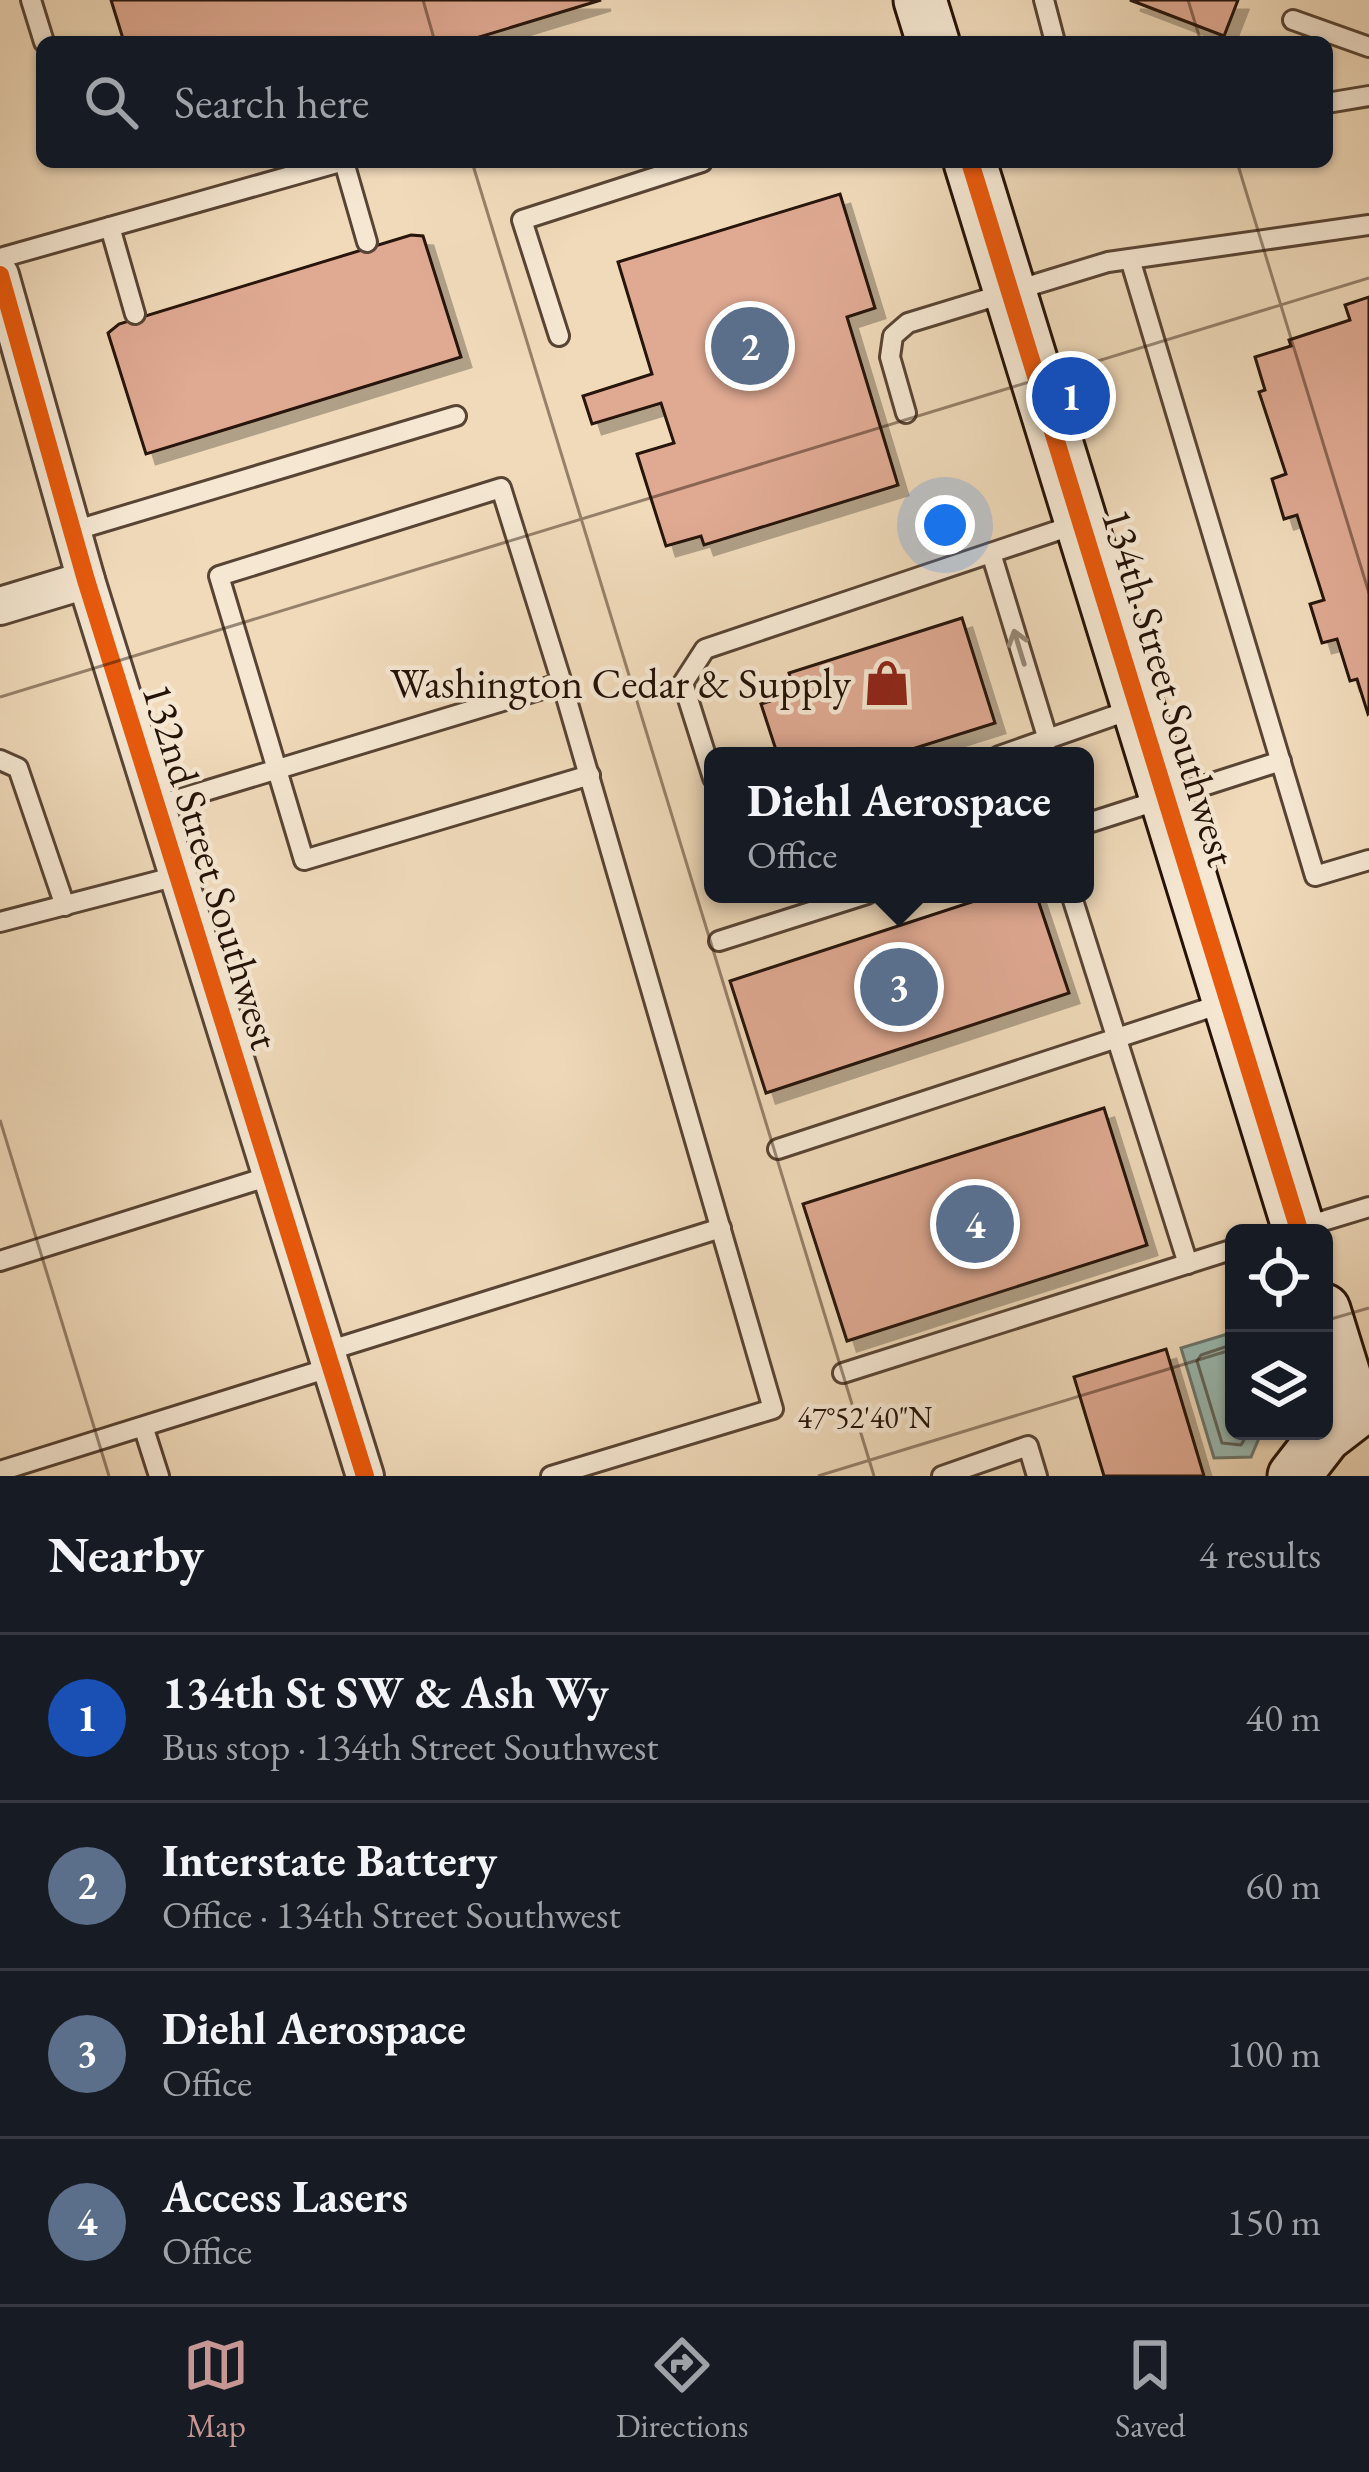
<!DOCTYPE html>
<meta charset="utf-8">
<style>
body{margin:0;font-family:"EB Garamond",serif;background:#20242c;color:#f1f3f6}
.controls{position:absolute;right:36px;bottom:36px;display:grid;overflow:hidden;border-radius:18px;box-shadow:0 3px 9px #0004}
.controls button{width:108px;height:108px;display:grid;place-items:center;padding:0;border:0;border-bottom:3px solid #363941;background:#171b24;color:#f1f3f6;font:60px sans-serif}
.you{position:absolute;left:945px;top:525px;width:42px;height:42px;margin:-30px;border:9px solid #fff;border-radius:50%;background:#1a73e8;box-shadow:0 0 0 18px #1a73e833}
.badge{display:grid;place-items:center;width:78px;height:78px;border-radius:50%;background:#c59692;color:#fff;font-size:39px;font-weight:700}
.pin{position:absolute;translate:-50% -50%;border:6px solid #fff;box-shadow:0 3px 12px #0006}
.popup{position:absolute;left:704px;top:747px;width:390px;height:156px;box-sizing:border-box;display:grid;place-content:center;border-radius:18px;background:#171b24;filter:drop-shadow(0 3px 9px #0005);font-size:39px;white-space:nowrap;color:#9ea1a6}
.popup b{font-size:45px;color:#f1f3f6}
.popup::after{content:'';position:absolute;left:50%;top:100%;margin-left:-24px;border:24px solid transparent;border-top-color:#171b24}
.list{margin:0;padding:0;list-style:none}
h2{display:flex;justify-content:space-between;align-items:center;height:156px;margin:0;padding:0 48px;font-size:51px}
h2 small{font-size:39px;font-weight:400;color:#9ea1a6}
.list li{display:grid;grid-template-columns:78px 1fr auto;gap:36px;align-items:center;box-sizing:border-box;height:168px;padding:0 48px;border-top:3px solid #363941}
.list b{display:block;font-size:45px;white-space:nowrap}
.list p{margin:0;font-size:39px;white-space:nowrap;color:#9ea1a6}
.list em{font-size:39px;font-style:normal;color:#9ea1a6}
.icon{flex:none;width:66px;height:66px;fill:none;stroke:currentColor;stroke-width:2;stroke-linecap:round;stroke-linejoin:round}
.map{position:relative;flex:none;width:1369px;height:1476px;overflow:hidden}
.search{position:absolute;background:#171b24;box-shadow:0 3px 9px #0004;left:36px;right:36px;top:36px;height:132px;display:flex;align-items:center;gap:30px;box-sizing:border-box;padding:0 42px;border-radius:18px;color:#9ea1a6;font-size:45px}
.sheet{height:828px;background:#171b24}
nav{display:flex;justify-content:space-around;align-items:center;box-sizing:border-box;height:168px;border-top:3px solid #363941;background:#171b24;font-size:33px;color:#9ea1a6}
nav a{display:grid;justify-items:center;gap:6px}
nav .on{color:#c59692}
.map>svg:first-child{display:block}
</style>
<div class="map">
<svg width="1369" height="1476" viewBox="0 0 1369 1476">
<defs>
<filter id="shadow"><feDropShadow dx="10" dy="10" stdDeviation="0" flood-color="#0004"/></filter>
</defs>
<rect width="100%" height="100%" fill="#f0daba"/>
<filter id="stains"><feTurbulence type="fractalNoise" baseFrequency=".00167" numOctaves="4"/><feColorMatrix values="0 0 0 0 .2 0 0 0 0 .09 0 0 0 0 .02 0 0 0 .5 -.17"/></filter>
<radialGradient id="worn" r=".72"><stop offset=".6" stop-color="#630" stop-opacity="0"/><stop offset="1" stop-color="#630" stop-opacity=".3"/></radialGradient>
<!-- water -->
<path fill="#9abab2" stroke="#6b776e" stroke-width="3" d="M 1234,1332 L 1234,1431 L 1262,1431 L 1251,1457 L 1214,1458 L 1181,1348 Z"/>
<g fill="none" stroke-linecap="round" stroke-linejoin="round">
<!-- shore -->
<path stroke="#60665c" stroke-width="3" d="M 1234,1344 L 1201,1355 L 1197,1361 L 1222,1443 L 1241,1445 L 1249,1431"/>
</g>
<!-- building -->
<g fill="#dfa992" stroke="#251207" stroke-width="3" filter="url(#shadow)">
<path d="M 111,0 L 601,0 L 463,42 L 124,42 Z"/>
<path d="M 1130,0 L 1238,0 L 1224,36 Z"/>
<path d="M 840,194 L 875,308 L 847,317 L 898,485 L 704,545 L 701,536 L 666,546 L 637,454 L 674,443 L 661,403 L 592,424 L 583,396 L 652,374 L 618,262 Z"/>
<path d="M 411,235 L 423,236 L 461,357 L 146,454 L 108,333 L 119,324 Z"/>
<path d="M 1369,297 L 1369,713 L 1368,714 L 1357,679 L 1350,681 L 1337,639 L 1322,643 L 1310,604 L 1324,600 L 1297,515 L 1284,519 L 1272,479 L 1286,474 L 1259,392 L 1265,390 L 1255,357 L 1291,346 L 1289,340 L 1350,320 L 1345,305 Z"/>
<path d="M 962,618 L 995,723 L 890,756 L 778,756 L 761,704 L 795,693 L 789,673 Z"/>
<path d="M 996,894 L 1036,894 L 1069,993 L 766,1093 L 730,981 Z"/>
<path d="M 1104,1108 L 1147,1245 L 847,1341 L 803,1204 Z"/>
<path d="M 1166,1349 L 1204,1476 L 1104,1476 L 1074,1377 Z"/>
</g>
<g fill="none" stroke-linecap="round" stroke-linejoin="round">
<defs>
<g id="lane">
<path d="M 31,0 L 44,42"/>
<path d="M 1044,0 L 1055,42"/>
<path d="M 1293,20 L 1369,47"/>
<path d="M 1327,103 L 1369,96"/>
<path d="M 344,162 L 367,242"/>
<path d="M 110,227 L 135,314"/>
<path d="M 0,258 L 340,162"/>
<path d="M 1130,259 L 1315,876 L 1369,860"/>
<path d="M 559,336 L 522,220 L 702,162"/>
<path d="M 906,413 L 890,357 L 893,336 L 908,323 L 1108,262 L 1369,225"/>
<path d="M 73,531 L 456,416"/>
<path d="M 991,553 L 1048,740"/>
<path d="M 999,756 L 1136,708"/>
<path d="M 0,760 L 18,768 L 65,906"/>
<path d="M 713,778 L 683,683 L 705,649 L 1077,524"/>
<path d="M 159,805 L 562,683 L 501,488 L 219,576 L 304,860 L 590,775"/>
<path d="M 1085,824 L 1281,761"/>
<path d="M 1071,894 L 1188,1264"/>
<path d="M 0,922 L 177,876"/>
<path d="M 719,941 L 867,894"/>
<path d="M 778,1149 L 1224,1003"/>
<path d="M 1300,1228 L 1369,1207"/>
<path d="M 0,1261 L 270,1176"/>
<path d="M 324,1352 L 721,1228"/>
<path d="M 843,1373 L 1234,1249"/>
<path d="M 144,1429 L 159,1476"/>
<path d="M 0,1471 L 329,1368"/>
<path d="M 551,1476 L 773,1409 L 562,683"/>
<path d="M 942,1476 L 1028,1446 L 1037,1476"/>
</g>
<g id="street">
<path d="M 0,275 L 86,580 L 365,1476"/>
<path d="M 0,606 L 86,580"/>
</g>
<g id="secondary">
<path d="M 920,0 L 933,42"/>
<path d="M 970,162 L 1300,1233"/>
<path d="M 1324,1310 L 1355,1410"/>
<path d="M 1294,1476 L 1325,1436 L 1369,1402"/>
</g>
</defs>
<!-- lane casing -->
<use href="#lane" stroke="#584434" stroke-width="24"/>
<!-- street casing -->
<use href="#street" stroke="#584434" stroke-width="42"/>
<!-- secondary casing -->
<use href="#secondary" stroke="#251207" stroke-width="57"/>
<!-- lane -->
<use href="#lane" stroke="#f5e7d2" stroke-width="18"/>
<!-- street -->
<use href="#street" stroke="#f5e7d2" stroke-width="36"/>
<!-- secondary -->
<use href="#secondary" stroke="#f5e7d2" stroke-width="51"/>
<defs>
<g id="cycleway">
<path d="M 970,162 L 1300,1233"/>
<path d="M 0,275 L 86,580 L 365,1476"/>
</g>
</defs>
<!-- cycleway casing -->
<use href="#cycleway" stroke="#f5e7d2" stroke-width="26"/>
<!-- cycleway -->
<use href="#cycleway" stroke="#e8590c" stroke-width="18"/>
</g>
<!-- one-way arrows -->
<defs><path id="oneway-shaft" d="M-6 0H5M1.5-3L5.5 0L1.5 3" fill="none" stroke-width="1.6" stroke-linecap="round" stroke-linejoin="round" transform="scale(3)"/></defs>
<use stroke="#978777" href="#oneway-shaft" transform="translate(1019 647) rotate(-107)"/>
<!-- ticks -->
<path fill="none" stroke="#251207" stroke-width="3" stroke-opacity="0.45" d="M 423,0 L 435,42M 1188,0 L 1201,42M 472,162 L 874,1476M 1237,162 L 1369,593M 0,697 L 1369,278M 0,1120 L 109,1476M 1324,1321 L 1369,1308M 818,1476 L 1234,1349"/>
<!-- icons -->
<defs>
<symbol id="shop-bare" viewBox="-9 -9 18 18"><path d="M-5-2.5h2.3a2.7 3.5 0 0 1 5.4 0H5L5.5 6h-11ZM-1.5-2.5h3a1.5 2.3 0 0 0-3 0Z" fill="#8f2418" stroke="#f5e7d2" stroke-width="2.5" paint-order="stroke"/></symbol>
</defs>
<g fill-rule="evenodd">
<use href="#shop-bare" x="854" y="650" width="66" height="66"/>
</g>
<g text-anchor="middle" stroke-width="9" stroke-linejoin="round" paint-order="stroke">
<!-- poi labels -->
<g font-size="42" fill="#251207" stroke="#f5e7d2" text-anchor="end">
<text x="851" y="698">Washington Cedar &amp; Supply</text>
</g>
<!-- street labels -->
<g font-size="42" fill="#251207" stroke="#f5e7d2">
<text transform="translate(1170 687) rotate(73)" y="15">134th Street Southwest</text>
<text transform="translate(212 866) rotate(73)" y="15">132nd Street Southwest</text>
</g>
</g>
<g font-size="30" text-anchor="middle" fill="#251207" stroke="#f5e7d2" stroke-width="9" stroke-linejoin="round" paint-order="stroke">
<text x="865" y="1428">47°52'40"N</text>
</g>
<rect width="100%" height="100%" filter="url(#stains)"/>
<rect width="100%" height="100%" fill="url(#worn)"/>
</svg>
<div class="controls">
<button><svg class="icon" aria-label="locate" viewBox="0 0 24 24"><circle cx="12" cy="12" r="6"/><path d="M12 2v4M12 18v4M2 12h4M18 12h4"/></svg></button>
<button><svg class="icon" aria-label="layers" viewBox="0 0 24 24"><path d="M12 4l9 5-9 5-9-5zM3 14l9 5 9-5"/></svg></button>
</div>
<div class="you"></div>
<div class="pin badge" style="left:1071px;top:396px;background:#1a4fb4">1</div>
<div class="pin badge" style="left:750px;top:346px;background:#5c6f8a">2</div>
<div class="pin badge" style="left:899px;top:987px;background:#5c6f8a">3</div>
<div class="popup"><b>Diehl Aerospace</b>Office</div>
<div class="pin badge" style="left:975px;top:1224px;background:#5c6f8a">4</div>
<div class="search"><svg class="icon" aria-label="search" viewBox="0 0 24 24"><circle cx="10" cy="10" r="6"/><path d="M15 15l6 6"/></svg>Search here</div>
</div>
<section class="sheet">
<h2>Nearby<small>4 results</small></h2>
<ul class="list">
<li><span class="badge" style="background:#1a4fb4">1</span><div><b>134th St SW &amp; Ash Wy</b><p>Bus stop · 134th Street Southwest</p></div><em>40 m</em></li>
<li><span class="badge" style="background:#5c6f8a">2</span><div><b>Interstate Battery</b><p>Office · 134th Street Southwest</p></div><em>60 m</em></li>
<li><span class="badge" style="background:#5c6f8a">3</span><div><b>Diehl Aerospace</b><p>Office</p></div><em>100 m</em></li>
<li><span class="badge" style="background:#5c6f8a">4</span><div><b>Access Lasers</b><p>Office</p></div><em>150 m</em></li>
</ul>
</section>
<nav>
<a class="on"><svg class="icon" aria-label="map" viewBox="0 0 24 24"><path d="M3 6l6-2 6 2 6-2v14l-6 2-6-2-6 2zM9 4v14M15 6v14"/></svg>Map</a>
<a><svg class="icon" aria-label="directions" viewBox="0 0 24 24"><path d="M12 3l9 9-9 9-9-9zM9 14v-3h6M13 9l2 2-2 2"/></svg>Directions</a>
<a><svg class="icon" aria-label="saved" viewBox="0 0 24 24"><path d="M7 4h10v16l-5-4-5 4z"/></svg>Saved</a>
</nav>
